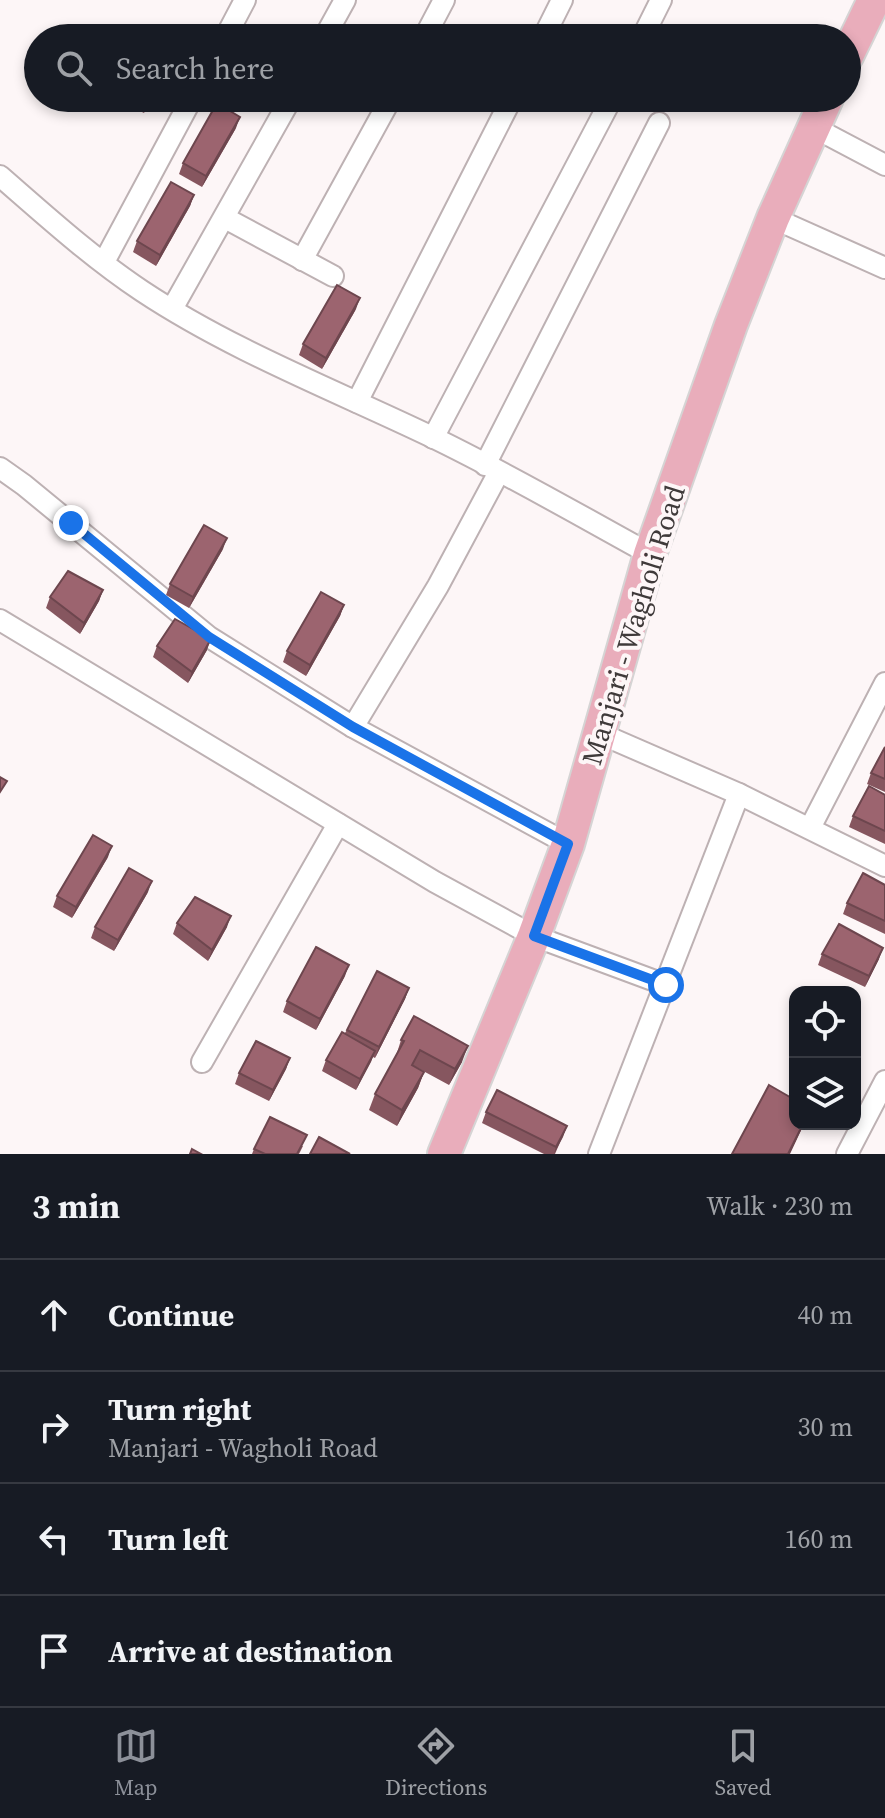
<!DOCTYPE html>
<meta charset="utf-8">
<style>
body{margin:0;font-family:"Source Serif 4",serif;background:#20242c;color:#f1f3f6}
.controls{position:absolute;right:24px;bottom:24px;display:grid;overflow:hidden;border-radius:16px;box-shadow:0 4px 12px #0003}
.controls button{width:72px;height:72px;display:grid;place-items:center;padding:0;border:0;border-bottom:2px solid #363941;background:#171b24;color:#f1f3f6;font:40px sans-serif}
.stop{position:absolute;width:24px;height:24px;margin:-18px;border:6px solid #1a73e8;border-radius:50%;background:#fff}
.stop.end{background:#1a73e8;border-color:#fff;box-shadow:0 2px 8px #0008}
.list{margin:0;padding:0;list-style:none}
h2{display:flex;justify-content:space-between;align-items:center;height:104px;margin:0;padding:0 32px;font-size:34px}
h2 small{font-size:26px;font-weight:400;color:#9ea1a6}
.list li{display:grid;grid-template-columns:52px 1fr auto;gap:24px;align-items:center;box-sizing:border-box;height:112px;padding:0 32px;border-top:2px solid #363941}
.list b{display:block;font-size:30px;white-space:nowrap}
.list p{margin:0;font-size:26px;white-space:nowrap;color:#9ea1a6}
.list em{font-size:26px;font-style:normal;color:#9ea1a6}
.icon{flex:none;width:44px;height:44px;fill:none;stroke:currentColor;stroke-width:2;stroke-linecap:round;stroke-linejoin:round}
.map{position:relative;flex:none;width:885px;height:1154px;overflow:hidden}
.search{position:absolute;background:#171b24;box-shadow:0 4px 12px #0003;left:24px;right:24px;top:24px;height:88px;display:flex;align-items:center;gap:20px;box-sizing:border-box;padding:0 28px;border-radius:44px;color:#9ea1a6;font-size:30px}
.sheet{height:552px;background:#171b24}
nav{display:flex;justify-content:space-around;align-items:center;box-sizing:border-box;height:112px;border-top:2px solid #363941;background:#171b24;font-size:22px;color:#9ea1a6}
nav a{display:grid;justify-items:center;gap:4px}
nav .on{color:#8c9099}
.map>svg:first-child{display:block}
</style>
<div class="map">
<svg width="885" height="1154" viewBox="0 0 885 1154">
<rect width="100%" height="100%" fill="#fdf6f7"/>
<g fill="none" stroke-linecap="round" stroke-linejoin="round">
<defs>
<g id="street">
<path d="M 225,38 L 245,0"/>
<path d="M 324,38 L 345,0"/>
<path d="M 424,38 L 444,0"/>
<path d="M 543,38 L 562,0"/>
<path d="M 642,38 L 661,0"/>
<path d="M 813,127 L 885,165"/>
<path d="M 0,176 C 46,216 91,257 142,291 C 231,350 334,390 430,436 C 505,472 577,514 650,554"/>
<path d="M 225,218 L 333,276"/>
<path d="M 773,218 L 885,268"/>
<path d="M 302,260 L 391,98"/>
<path d="M 104,262 L 192,98"/>
<path d="M 172,309 L 291,98"/>
<path d="M 357,402 L 512,98"/>
<path d="M 433,438 L 612,98"/>
<path d="M 485,465 L 659,123"/>
<path d="M 0,468 L 24,485 L 209,637 L 353,727 L 568,844"/>
<path d="M 0,620 L 435,882 L 534,936 L 666,985"/>
<path d="M 353,727 L 438,586 L 499,472"/>
<path d="M 601,734 L 739,794 L 885,866"/>
<path d="M 810,828 L 885,683"/>
<path d="M 202,1062 L 338,824"/>
<path d="M 599,1154 L 739,794"/>
<path d="M 847,1154 L 885,1081"/>
</g>
<g id="primary">
<path d="M 847,56 L 874,0"/>
<path d="M 444,1154 L 534,936 L 568,844 L 650,554 L 731,325 L 773,218 L 827,98"/>
</g>
</defs>
<!-- street casing -->
<use href="#street" stroke="#bdb1b3" stroke-width="24"/>
<!-- primary casing -->
<use href="#primary" stroke="#d5d4d4" stroke-width="36"/>
<!-- street -->
<use href="#street" stroke="#fff" stroke-width="20"/>
<!-- primary -->
<use href="#primary" stroke="#e9adbb" stroke-width="32"/>
</g>
<!-- wall -->
<g fill="#86565f">
<path d="M 121,98 L 152,98 L 144,113 L 120,101 Z"/>
<path d="M 236,128 L 202,187 L 179,174 L 183,163 Z"/>
<path d="M 194,195 L 190,206 L 156,266 L 133,252 L 137,241 Z"/>
<path d="M 356,309 L 322,369 L 299,355 L 303,344 Z"/>
<path d="M 223,549 L 189,608 L 166,595 L 170,584 Z"/>
<path d="M 103,590 L 99,601 L 80,634 L 46,608 L 50,597 Z"/>
<path d="M 344,605 L 340,616 L 306,676 L 283,662 L 287,651 Z"/>
<path d="M 157,646 L 207,650 L 188,683 L 153,657 Z"/>
<path d="M 885,747 L 885,792 L 867,784 L 871,773 Z"/>
<path d="M 885,795 L 885,844 L 849,827 L 853,816 Z"/>
<path d="M 108,857 L 72,918 L 53,907 L 57,896 Z"/>
<path d="M 885,885 L 885,934 L 843,914 L 847,903 Z"/>
<path d="M 148,892 L 114,951 L 91,938 L 95,927 Z"/>
<path d="M 177,923 L 227,927 L 208,961 L 173,934 Z"/>
<path d="M 822,954 L 879,959 L 865,987 L 818,965 Z"/>
<path d="M 345,976 L 316,1030 L 283,1012 L 287,1001 Z"/>
<path d="M 409,988 L 405,999 L 375,1058 L 373,1057 L 356,1090 L 322,1071 L 326,1060 L 347,1030 Z"/>
<path d="M 401,1040 L 462,1062 L 449,1085 L 414,1066 L 424,1072 L 418,1088 L 397,1126 L 369,1110 L 375,1094 L 396,1056 Z"/>
<path d="M 290,1058 L 286,1069 L 269,1101 L 235,1084 L 239,1073 Z"/>
<path d="M 486,1112 L 567,1126 L 555,1154 L 544,1154 L 482,1123 Z"/>
<path d="M 303,1146 L 299,1154 L 252,1154 L 254,1149 Z"/>
</g>
<!-- shaded-wall -->
<g fill="#6d464e">
<path d="M 240,117 L 236,128 L 202,187 L 206,176 Z"/>
<path d="M 194,195 L 190,206 L 156,266 L 160,255 Z"/>
<path d="M 360,298 L 356,309 L 322,369 L 326,358 Z"/>
<path d="M 227,538 L 223,549 L 189,608 L 193,597 Z"/>
<path d="M 103,590 L 99,601 L 80,634 L 84,623 Z"/>
<path d="M 344,605 L 340,616 L 306,676 L 310,665 Z"/>
<path d="M 211,639 L 207,650 L 188,683 L 192,672 Z"/>
<path d="M 112,846 L 108,857 L 72,918 L 76,907 Z"/>
<path d="M 152,881 L 148,892 L 114,951 L 118,940 Z"/>
<path d="M 231,916 L 227,927 L 208,961 L 212,950 Z"/>
<path d="M 883,948 L 879,959 L 865,987 L 869,976 Z"/>
<path d="M 349,965 L 345,976 L 316,1030 L 320,1019 Z"/>
<path d="M 409,988 L 405,999 L 375,1058 L 379,1047 Z"/>
<path d="M 468,1046 L 462,1062 L 449,1085 L 455,1069 Z"/>
<path d="M 375,1051 L 371,1062 L 356,1090 L 360,1079 Z"/>
<path d="M 290,1058 L 286,1069 L 269,1101 L 273,1090 Z"/>
<path d="M 424,1072 L 418,1088 L 397,1126 L 402,1110 Z"/>
<path d="M 803,1124 L 804,1124 L 790,1154 L 788,1154 Z"/>
<path d="M 567,1126 L 563,1137 L 554,1154 L 556,1147 Z"/>
</g>
<!-- building -->
<g fill="#9c646f" stroke="#6d464e" stroke-width="2">
<path d="M 158,30 L 172,38 L 154,38 Z"/>
<path d="M 140,98 L 150,98 L 148,102 Z"/>
<path d="M 217,103 L 240,117 L 206,176 L 183,163 Z"/>
<path d="M 171,182 L 194,195 L 160,255 L 137,241 Z"/>
<path d="M 337,285 L 360,298 L 326,358 L 303,344 Z"/>
<path d="M 204,525 L 227,538 L 193,597 L 170,584 Z"/>
<path d="M 68,571 L 103,590 L 84,623 L 50,597 Z"/>
<path d="M 321,592 L 344,605 L 310,665 L 287,651 Z"/>
<path d="M 175,619 L 211,639 L 192,672 L 157,646 Z"/>
<path d="M 885,747 L 885,779 L 871,773 Z"/>
<path d="M 0,777 L 7,781 L 0,792 Z"/>
<path d="M 869,786 L 885,795 L 885,831 L 853,816 Z"/>
<path d="M 93,835 L 112,846 L 76,907 L 57,896 Z"/>
<path d="M 129,868 L 152,881 L 118,940 L 95,927 Z"/>
<path d="M 863,873 L 885,885 L 885,921 L 847,903 Z"/>
<path d="M 195,897 L 231,916 L 212,950 L 177,923 Z"/>
<path d="M 839,924 L 883,948 L 869,976 L 822,954 Z"/>
<path d="M 316,947 L 349,965 L 320,1019 L 287,1001 Z"/>
<path d="M 377,971 L 409,988 L 379,1047 L 347,1030 Z"/>
<path d="M 414,1016 L 468,1046 L 455,1069 L 420,1050 L 412,1065 L 424,1072 L 402,1110 L 375,1094 L 404,1041 L 401,1040 Z"/>
<path d="M 342,1032 L 375,1051 L 360,1079 L 326,1060 Z"/>
<path d="M 256,1041 L 290,1058 L 273,1090 L 239,1073 Z"/>
<path d="M 769,1085 L 795,1100 L 795,1124 L 803,1124 L 788,1154 L 732,1154 Z"/>
<path d="M 497,1090 L 567,1126 L 556,1147 L 486,1112 Z"/>
<path d="M 270,1117 L 307,1135 L 297,1154 L 265,1154 L 254,1149 Z"/>
<path d="M 319,1137 L 350,1154 L 310,1154 Z"/>
<path d="M 192,1149 L 201,1154 L 190,1154 Z"/>
</g>
<g fill="none" stroke-linecap="round" stroke-linejoin="round">
<!-- route -->
<path stroke="#1a73e8" stroke-width="10" d="M 71,523 L 209,637 L 353,727 L 568,844 L 534,936 L 666,985"/>
</g>
<g text-anchor="middle" stroke-width="8" stroke-linejoin="round" paint-order="stroke">
<!-- street labels -->
<g font-size="28" fill="#3f3a3a" stroke="#fdf6f7">
<text transform="translate(633 625) rotate(-73)" y="10">Manjari - Wagholi Road</text>
</g>
</g>
</svg>
<div class="controls">
<button><svg class="icon" aria-label="locate" viewBox="0 0 24 24"><circle cx="12" cy="12" r="6"/><path d="M12 2v4M12 18v4M2 12h4M18 12h4"/></svg></button>
<button><svg class="icon" aria-label="layers" viewBox="0 0 24 24"><path d="M12 4l9 5-9 5-9-5zM3 14l9 5 9-5"/></svg></button>
</div>
<div class="stop" style="left:666px;top:985px"></div>
<div class="stop end" style="left:71px;top:523px"></div>
<div class="search"><svg class="icon" aria-label="search" viewBox="0 0 24 24"><circle cx="10" cy="10" r="6"/><path d="M15 15l6 6"/></svg>Search here</div>
</div>
<section class="sheet">
<h2>3 min<small>Walk · 230 m</small></h2>
<ul class="list">
<li><svg class="icon" aria-label="ahead" viewBox="0 0 24 24"><path d="M12 20V5M6 11l6-6 6 6"/></svg><div><b>Continue</b></div><em>40 m</em></li>
<li><svg class="icon" aria-label="right" viewBox="0 0 24 24"><path d="M7 20v-9h11M14 6l5 5-5 5"/></svg><div><b>Turn right</b><p>Manjari - Wagholi Road</p></div><em>30 m</em></li>
<li><svg class="icon" aria-label="left" viewBox="0 0 24 24"><path d="M17 20v-9H6M10 6l-5 5 5 5"/></svg><div><b>Turn left</b></div><em>160 m</em></li>
<li><svg class="icon" aria-label="arrive" viewBox="0 0 24 24"><path d="M6 21V4h12l-3 4 3 4H6"/></svg><div><b>Arrive at destination</b></div></li>
</ul>
</section>
<nav>
<a class="on"><svg class="icon" aria-label="map" viewBox="0 0 24 24"><path d="M3 6l6-2 6 2 6-2v14l-6 2-6-2-6 2zM9 4v14M15 6v14"/></svg>Map</a>
<a><svg class="icon" aria-label="directions" viewBox="0 0 24 24"><path d="M12 3l9 9-9 9-9-9zM9 14v-3h6M13 9l2 2-2 2"/></svg>Directions</a>
<a><svg class="icon" aria-label="saved" viewBox="0 0 24 24"><path d="M7 4h10v16l-5-4-5 4z"/></svg>Saved</a>
</nav>
